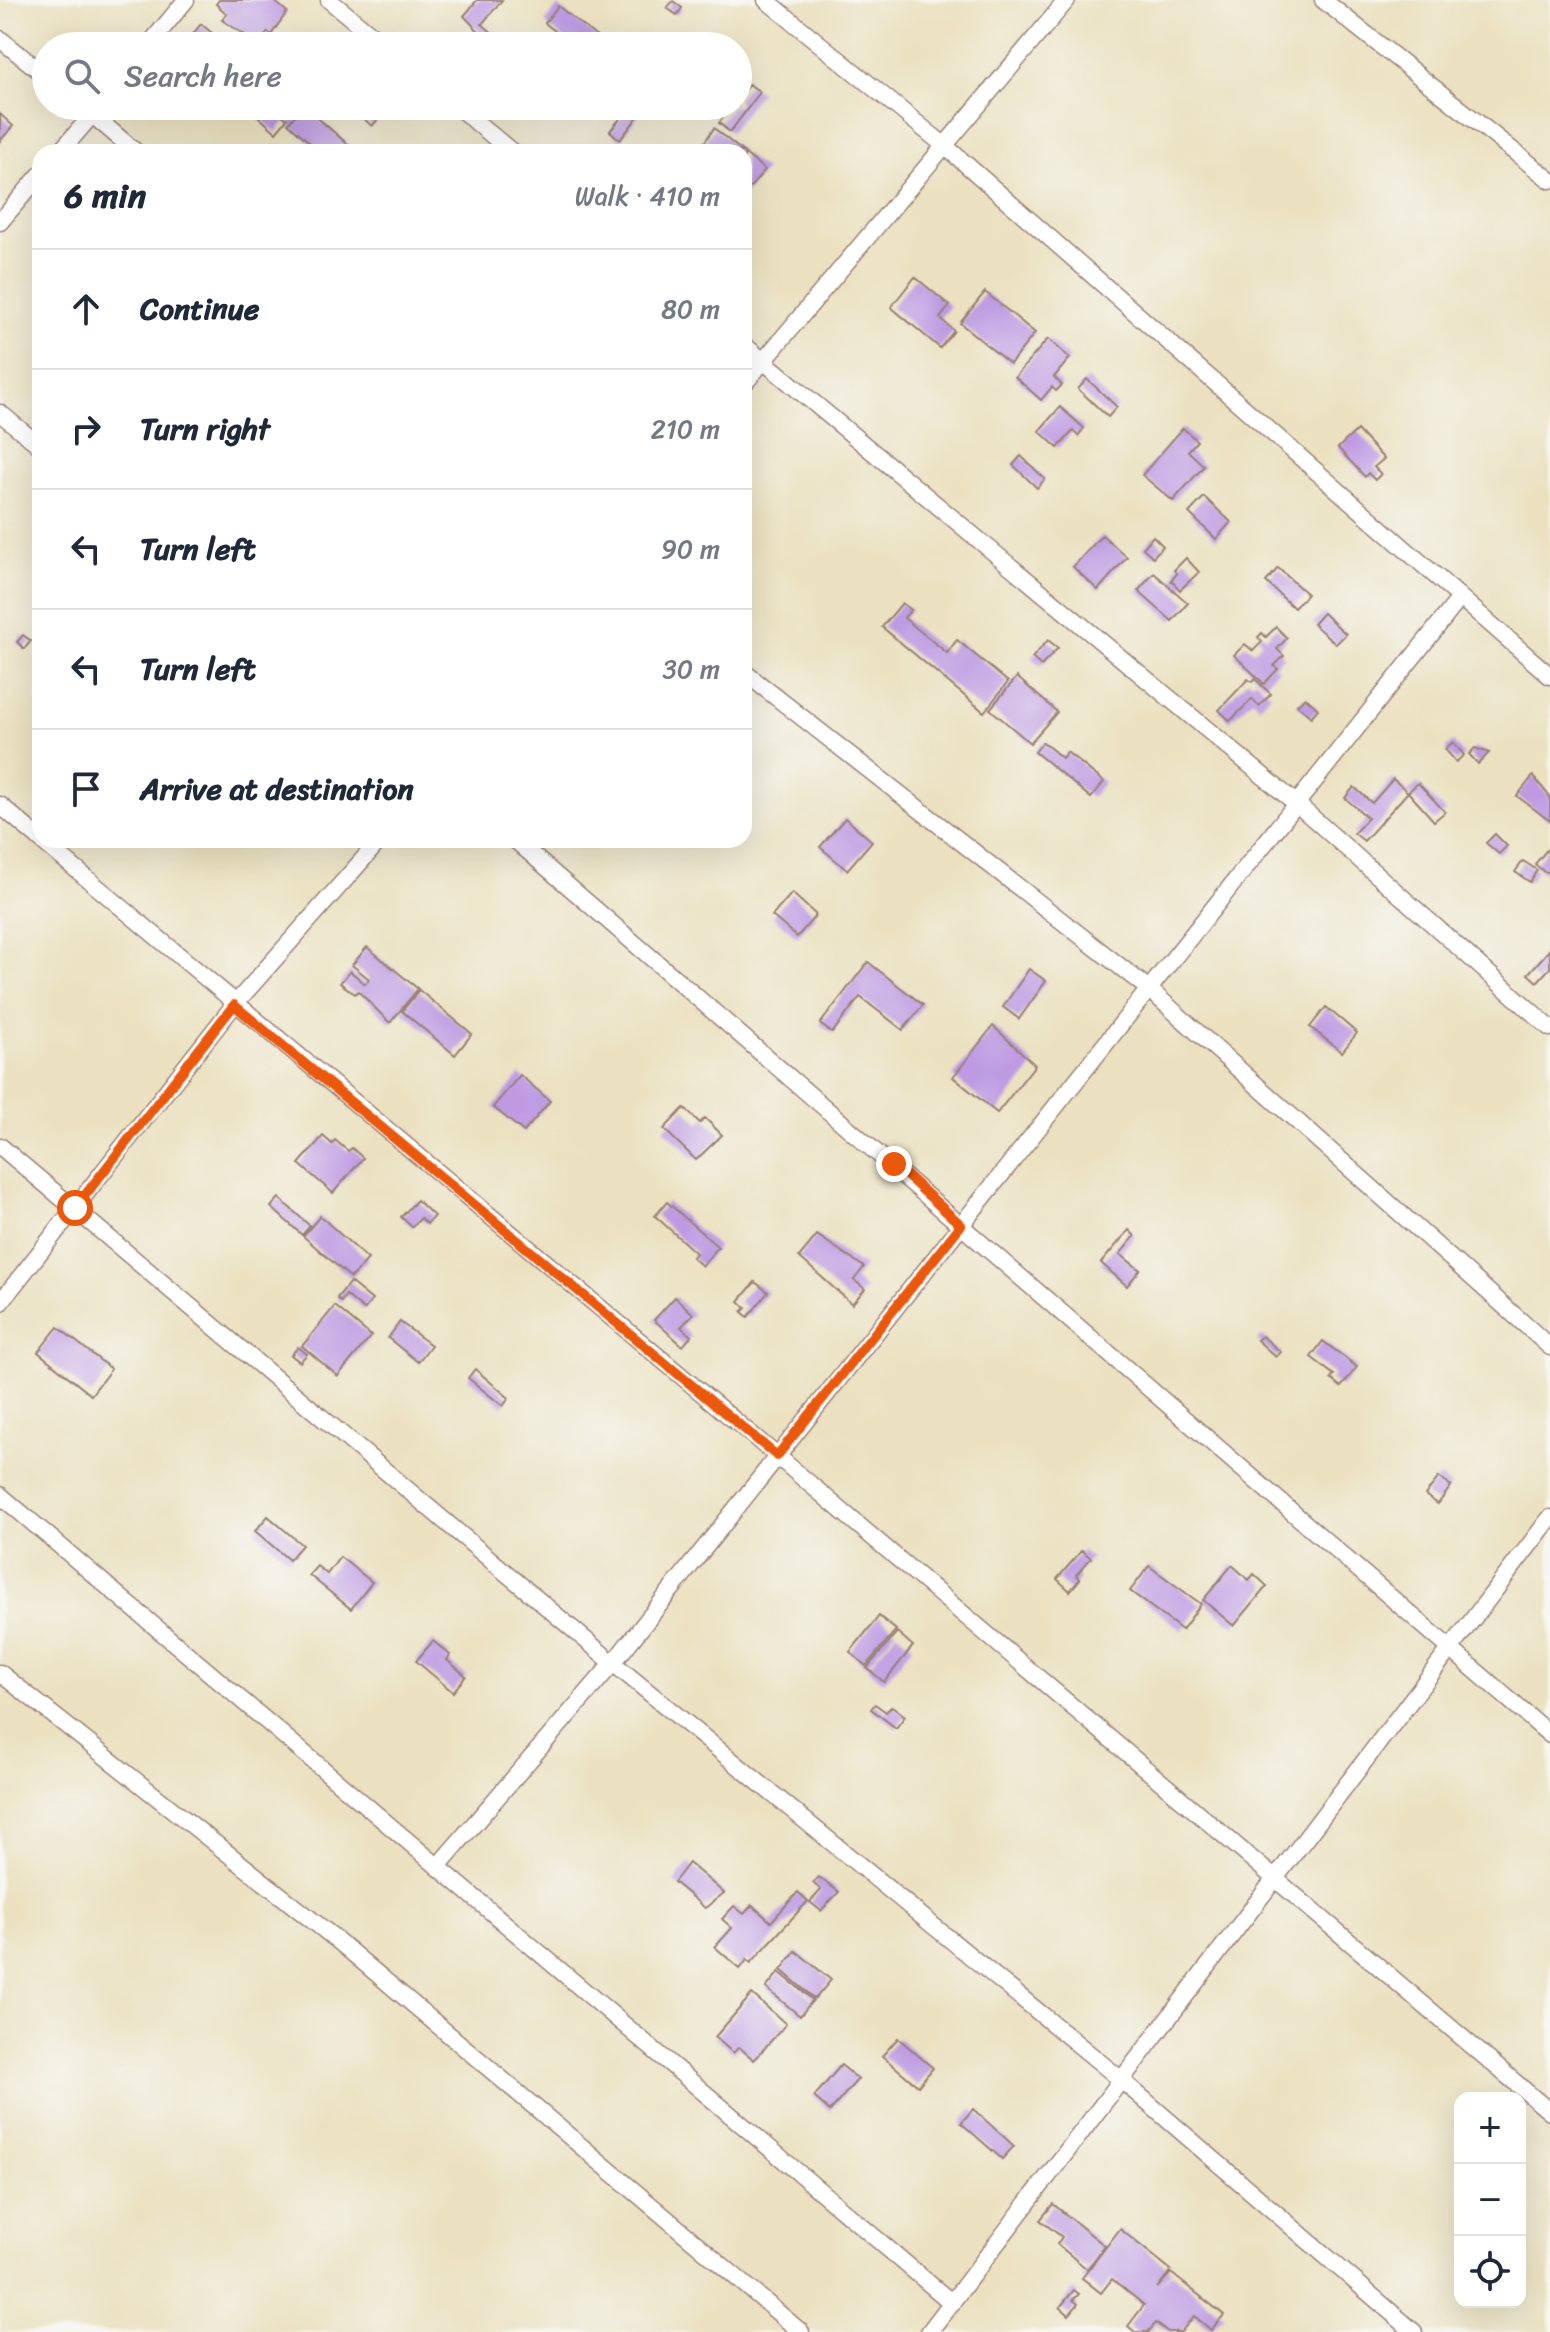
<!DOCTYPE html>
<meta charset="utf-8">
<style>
body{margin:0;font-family:Sriracha,sans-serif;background:#f6f6f7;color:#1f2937}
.controls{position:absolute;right:24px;bottom:24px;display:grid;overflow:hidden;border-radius:16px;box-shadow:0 8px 32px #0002}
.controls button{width:72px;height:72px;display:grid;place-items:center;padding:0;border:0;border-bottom:2px solid #e0e1e3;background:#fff;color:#1f2937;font:40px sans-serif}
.stop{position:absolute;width:24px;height:24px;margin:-18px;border:6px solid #ea580c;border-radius:50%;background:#fff}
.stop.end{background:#ea580c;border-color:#fff;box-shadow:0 2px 8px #0008}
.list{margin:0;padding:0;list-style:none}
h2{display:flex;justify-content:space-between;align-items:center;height:104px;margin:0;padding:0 32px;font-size:34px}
h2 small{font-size:26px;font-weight:400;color:#747a83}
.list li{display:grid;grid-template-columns:52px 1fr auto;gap:24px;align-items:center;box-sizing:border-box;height:120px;padding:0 32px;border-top:2px solid #e0e1e3}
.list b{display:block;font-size:30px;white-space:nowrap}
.list em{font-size:26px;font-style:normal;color:#747a83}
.icon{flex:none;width:44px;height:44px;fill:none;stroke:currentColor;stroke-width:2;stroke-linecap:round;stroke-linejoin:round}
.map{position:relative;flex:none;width:1550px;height:2332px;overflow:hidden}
.search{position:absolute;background:#fff;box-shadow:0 8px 32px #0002;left:32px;top:32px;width:720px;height:88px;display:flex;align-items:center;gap:20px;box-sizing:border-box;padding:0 28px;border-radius:44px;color:#747a83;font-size:30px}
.panel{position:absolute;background:#fff;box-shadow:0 8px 32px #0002;left:32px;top:144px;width:720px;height:704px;border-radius:24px}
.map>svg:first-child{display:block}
</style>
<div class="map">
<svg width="1550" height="2332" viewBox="0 0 1550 2332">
<rect width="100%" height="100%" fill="#f6f6f2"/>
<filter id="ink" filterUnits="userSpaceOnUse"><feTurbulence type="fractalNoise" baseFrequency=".0125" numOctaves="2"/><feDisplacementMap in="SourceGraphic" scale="16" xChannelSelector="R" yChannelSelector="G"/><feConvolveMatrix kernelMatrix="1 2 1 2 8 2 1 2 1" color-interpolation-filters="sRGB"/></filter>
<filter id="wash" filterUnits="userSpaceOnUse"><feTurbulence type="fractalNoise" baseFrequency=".006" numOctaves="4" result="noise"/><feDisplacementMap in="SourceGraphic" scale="32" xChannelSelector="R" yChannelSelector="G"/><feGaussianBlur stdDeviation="1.8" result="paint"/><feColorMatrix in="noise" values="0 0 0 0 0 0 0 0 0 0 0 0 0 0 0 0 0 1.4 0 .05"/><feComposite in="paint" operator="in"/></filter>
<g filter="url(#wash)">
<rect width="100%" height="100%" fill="#ebe1c0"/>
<g id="blocks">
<!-- building -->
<g fill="#bd9ae2">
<path d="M 219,0 L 273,0 L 287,12 L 271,35 L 268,32 L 259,44 L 222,20 L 227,14 L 216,4 Z"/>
<path d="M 477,0 L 502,0 L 482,24 L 495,35 L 489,42 L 464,16 Z"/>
<path d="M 673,1 L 682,8 L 677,15 L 667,8 Z"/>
<path d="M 558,6 L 608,46 L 573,46 L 545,23 Z"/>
<path d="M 201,24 L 228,46 L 198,46 L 189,39 Z"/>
<path d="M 749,84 L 760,92 L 730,132 L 719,123 L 732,106 L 738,106 L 738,98 Z"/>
<path d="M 258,106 L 271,106 L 287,119 L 276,132 L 253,112 Z"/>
<path d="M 304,106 L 352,148 L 349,152 L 320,152 L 288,123 Z"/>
<path d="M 358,106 L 390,106 L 372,126 L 354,110 Z"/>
<path d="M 614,106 L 646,106 L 620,140 L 610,131 L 624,114 Z"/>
<path d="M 0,114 L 13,126 L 0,141 Z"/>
<path d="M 714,128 L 743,152 L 698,152 Z"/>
<path d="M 744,153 L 765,170 L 744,195 Z"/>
<path d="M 915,277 L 950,306 L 940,318 L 954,331 L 940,348 L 891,307 Z"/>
<path d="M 985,292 L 1035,333 L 1010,364 L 960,323 Z"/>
<path d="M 1048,339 L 1070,358 L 1054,377 L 1062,385 L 1056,391 L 1052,387 L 1041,400 L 1015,377 Z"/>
<path d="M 1087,379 L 1117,407 L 1108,417 L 1078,389 Z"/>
<path d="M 1060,407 L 1084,428 L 1078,436 L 1073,431 L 1058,448 L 1039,431 Z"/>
<path d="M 1183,428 L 1197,441 L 1188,451 L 1204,466 L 1173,501 L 1142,475 Z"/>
<path d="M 1357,430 L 1384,459 L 1374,467 L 1381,474 L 1375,480 L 1368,473 L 1365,477 L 1338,448 Z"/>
<path d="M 1021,456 L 1045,479 L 1037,488 L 1013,465 Z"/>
<path d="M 1204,497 L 1231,522 L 1216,539 L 1189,513 Z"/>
<path d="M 1102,535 L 1127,557 L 1098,590 L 1073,567 Z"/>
<path d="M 1153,536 L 1163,546 L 1153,557 L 1143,548 Z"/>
<path d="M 1186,558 L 1199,572 L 1180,590 L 1171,580 L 1177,574 L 1174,570 Z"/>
<path d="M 1278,568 L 1307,594 L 1294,608 L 1266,582 Z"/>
<path d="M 1154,573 L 1188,603 L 1172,621 L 1138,591 Z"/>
<path d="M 902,603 L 911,610 L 904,618 L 947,653 L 957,640 L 1008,682 L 984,712 L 882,627 Z"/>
<path d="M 1323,613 L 1346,634 L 1336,644 L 1313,624 Z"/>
<path d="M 1276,627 L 1287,638 L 1277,649 L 1284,656 L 1274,666 L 1278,669 L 1264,684 L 1234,655 L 1245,644 L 1253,651 L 1262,642 L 1258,637 L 1262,633 L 1266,637 Z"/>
<path d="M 23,635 L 31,641 L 24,649 L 17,642 Z"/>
<path d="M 1048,640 L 1058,648 L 1041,666 L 1032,658 Z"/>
<path d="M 1017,677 L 1057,712 L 1030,743 L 990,709 Z"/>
<path d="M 1248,679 L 1252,682 L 1255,679 L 1271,694 L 1259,706 L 1252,699 L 1230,721 L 1219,710 Z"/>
<path d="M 1305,697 L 1318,709 L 1311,717 L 1297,705 Z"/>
<path d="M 1043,742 L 1062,758 L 1067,752 L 1104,782 L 1091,798 L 1035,752 Z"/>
<path d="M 1453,742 L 1464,755 L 1456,762 L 1445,749 Z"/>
<path d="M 1475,748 L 1489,753 L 1478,764 L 1469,754 Z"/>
<path d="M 1533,776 L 1550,797 L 1550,821 L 1517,796 Z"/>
<path d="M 1393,779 L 1408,792 L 1364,841 L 1354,833 L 1368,818 L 1345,798 L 1354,787 L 1372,803 Z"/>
<path d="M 1418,783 L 1445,812 L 1434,821 L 1408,792 Z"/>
<path d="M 845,818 L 872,841 L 847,870 L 820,847 Z"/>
<path d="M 1495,834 L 1507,846 L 1499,854 L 1486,843 Z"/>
<path d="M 1550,846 L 1550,872 L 1544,872 L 1535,864 Z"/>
<path d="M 1523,861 L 1537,870 L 1530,882 L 1515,872 Z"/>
<path d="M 792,893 L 816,915 L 797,937 L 772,916 Z"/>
<path d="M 367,947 L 418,989 L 390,1023 L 358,991 L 355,994 L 340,983 L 350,971 L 365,984 L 369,979 L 352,965 Z"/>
<path d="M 1550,949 L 1550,968 L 1537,982 L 1528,974 Z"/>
<path d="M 868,962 L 923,1005 L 903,1030 L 860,997 L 832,1033 L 820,1024 Z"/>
<path d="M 1029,969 L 1046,981 L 1019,1019 L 1003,1007 Z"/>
<path d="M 419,990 L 472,1034 L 455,1055 L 402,1011 Z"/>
<path d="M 1326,1007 L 1357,1033 L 1342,1052 L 1310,1027 Z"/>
<path d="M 993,1026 L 1035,1065 L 997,1113 L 953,1077 Z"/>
<path d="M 520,1075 L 550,1101 L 524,1132 L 493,1107 Z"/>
<path d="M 684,1108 L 700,1123 L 705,1118 L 722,1135 L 696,1160 L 664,1129 Z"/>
<path d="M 323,1136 L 332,1144 L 335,1140 L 348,1151 L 352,1148 L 363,1158 L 333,1193 L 299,1164 Z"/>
<path d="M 279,1198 L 310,1226 L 302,1235 L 271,1207 Z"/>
<path d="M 417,1200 L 434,1216 L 427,1224 L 421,1218 L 412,1227 L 401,1217 Z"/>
<path d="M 667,1202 L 718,1247 L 702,1266 L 692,1257 L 696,1253 L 655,1216 Z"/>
<path d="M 320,1216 L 368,1259 L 351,1278 L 303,1236 Z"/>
<path d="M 1129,1230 L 1135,1236 L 1120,1254 L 1140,1270 L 1127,1286 L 1101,1263 Z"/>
<path d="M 817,1235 L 864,1267 L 854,1280 L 865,1289 L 852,1304 L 799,1257 Z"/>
<path d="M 350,1282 L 372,1300 L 364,1310 L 346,1295 L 341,1302 L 337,1298 Z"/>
<path d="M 755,1282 L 768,1292 L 748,1317 L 742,1312 L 746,1308 L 739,1301 Z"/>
<path d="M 675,1297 L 693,1314 L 681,1327 L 691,1336 L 683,1346 L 654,1320 Z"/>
<path d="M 335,1306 L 371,1336 L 338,1376 L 302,1346 Z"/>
<path d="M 400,1322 L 431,1345 L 418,1362 L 388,1338 Z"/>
<path d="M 58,1327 L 111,1369 L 91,1395 L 38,1352 Z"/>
<path d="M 1262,1336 L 1281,1352 L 1276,1357 L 1257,1340 Z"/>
<path d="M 1323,1341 L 1357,1367 L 1341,1387 L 1331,1379 L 1334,1375 L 1311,1357 Z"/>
<path d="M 298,1347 L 307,1354 L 300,1362 L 291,1355 Z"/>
<path d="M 475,1369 L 509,1398 L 503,1406 L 468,1378 Z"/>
<path d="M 1439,1477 L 1451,1486 L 1438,1504 L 1425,1495 Z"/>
<path d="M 268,1516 L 302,1545 L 289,1560 L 255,1531 Z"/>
<path d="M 1082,1550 L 1091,1558 L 1076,1575 L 1080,1579 L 1070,1591 L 1057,1579 Z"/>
<path d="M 340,1557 L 372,1582 L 351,1609 L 309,1575 L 317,1566 L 327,1574 Z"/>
<path d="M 1232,1565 L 1249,1580 L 1254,1574 L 1267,1586 L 1234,1626 L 1203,1600 Z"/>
<path d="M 1149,1566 L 1201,1604 L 1182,1630 L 1130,1591 Z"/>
<path d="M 879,1616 L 896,1630 L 866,1666 L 850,1652 Z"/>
<path d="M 897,1632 L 913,1646 L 884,1682 L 867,1668 Z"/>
<path d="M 433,1641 L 450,1655 L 447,1660 L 466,1676 L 453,1692 L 416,1661 Z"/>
<path d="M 875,1704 L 886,1712 L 892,1706 L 905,1716 L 896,1728 L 871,1709 Z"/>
<path d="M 689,1863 L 724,1893 L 705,1908 L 674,1882 Z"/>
<path d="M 819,1877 L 839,1892 L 821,1911 L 810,1902 L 821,1890 L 813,1883 Z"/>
<path d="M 798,1892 L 808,1901 L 751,1963 L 747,1960 L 740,1969 L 715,1947 L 732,1928 L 722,1919 L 734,1906 L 744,1914 L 752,1905 L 771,1922 Z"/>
<path d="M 796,1951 L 831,1980 L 815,1999 L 781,1970 Z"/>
<path d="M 779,1972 L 813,2000 L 800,2016 L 766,1988 Z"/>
<path d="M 752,1994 L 786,2024 L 754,2060 L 739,2047 L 733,2053 L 715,2037 Z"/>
<path d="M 898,2038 L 933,2068 L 918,2086 L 882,2056 Z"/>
<path d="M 841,2065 L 858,2079 L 830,2111 L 814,2097 Z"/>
<path d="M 973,2109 L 1014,2146 L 1002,2159 L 961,2123 Z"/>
<path d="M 1053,2204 L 1105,2246 L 1087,2269 L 1057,2244 L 1062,2237 L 1040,2220 Z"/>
<path d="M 1120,2229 L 1171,2270 L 1157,2288 L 1171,2273 L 1224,2315 L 1211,2330 L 1194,2316 L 1181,2332 L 1168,2332 L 1156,2323 L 1148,2332 L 1135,2332 L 1128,2326 L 1144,2305 L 1112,2279 L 1101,2293 L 1082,2278 Z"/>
<path d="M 1074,2290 L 1079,2294 L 1073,2300 L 1078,2304 L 1069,2315 L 1060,2307 Z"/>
</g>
</g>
</g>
<g filter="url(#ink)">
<use href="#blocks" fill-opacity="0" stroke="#9a8076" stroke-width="2"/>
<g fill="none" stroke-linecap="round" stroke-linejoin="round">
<defs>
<g id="minor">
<path d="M 329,0 L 385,46"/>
<path d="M 766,0 L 945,146 L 1550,676"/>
<path d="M 1323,0 L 1550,180"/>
<path d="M 0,39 L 46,76"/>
<path d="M 148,46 L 186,0"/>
<path d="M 82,106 L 136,152"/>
<path d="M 457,106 L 512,152"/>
<path d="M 60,152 L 98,108"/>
<path d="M 0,222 L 40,175"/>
<path d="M 744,345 L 1298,805 L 1550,1028"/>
<path d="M 744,384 L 1067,0"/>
<path d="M 0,413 L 40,446"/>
<path d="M 744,672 L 1150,990 L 1550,1347"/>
<path d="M 0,805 L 40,839"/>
<path d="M 41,840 L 777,1456 L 1550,2112"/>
<path d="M 515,840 L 1550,1735"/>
<path d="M 0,1146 L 613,1663 L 1119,2078 L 1414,2332"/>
<path d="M 0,1303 L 234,1005 L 380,840"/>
<path d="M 0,1495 L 952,2303"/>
<path d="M 0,1673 L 337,1940 L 801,2332"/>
<path d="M 438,1866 L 613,1663 L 1460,598"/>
<path d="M 929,2332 L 1550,1518"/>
</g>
</defs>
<!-- minor casing -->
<use href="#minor" stroke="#9a8076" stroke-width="19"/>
<!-- minor -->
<use href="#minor" stroke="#fff" stroke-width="16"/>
</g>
</g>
<g fill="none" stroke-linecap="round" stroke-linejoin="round" filter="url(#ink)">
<!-- route -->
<path stroke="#ea580c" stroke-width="10" d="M 75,1208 L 234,1005 L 777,1456 L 961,1225 L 894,1164"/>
</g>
</svg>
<div class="controls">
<button>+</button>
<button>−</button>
<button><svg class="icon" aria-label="locate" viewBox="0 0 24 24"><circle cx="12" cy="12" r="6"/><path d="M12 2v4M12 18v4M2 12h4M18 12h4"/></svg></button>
</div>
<div class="stop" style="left:75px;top:1208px"></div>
<div class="stop end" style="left:894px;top:1164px"></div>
<div class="search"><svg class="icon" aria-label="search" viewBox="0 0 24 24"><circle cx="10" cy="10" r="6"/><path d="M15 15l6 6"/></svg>Search here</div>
<section class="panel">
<h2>6 min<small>Walk · 410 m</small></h2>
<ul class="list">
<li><svg class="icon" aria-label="ahead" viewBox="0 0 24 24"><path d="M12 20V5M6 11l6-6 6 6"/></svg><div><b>Continue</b></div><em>80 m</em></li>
<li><svg class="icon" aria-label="right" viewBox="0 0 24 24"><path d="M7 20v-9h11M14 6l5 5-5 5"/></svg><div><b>Turn right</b></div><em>210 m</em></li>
<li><svg class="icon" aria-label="left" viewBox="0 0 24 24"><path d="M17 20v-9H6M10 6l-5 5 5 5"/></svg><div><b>Turn left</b></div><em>90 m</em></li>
<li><svg class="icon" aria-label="left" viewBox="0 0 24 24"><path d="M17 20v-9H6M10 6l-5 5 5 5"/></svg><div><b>Turn left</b></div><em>30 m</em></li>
<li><svg class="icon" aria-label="arrive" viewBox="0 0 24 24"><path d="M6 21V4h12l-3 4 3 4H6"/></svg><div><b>Arrive at destination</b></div></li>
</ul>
</section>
</div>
